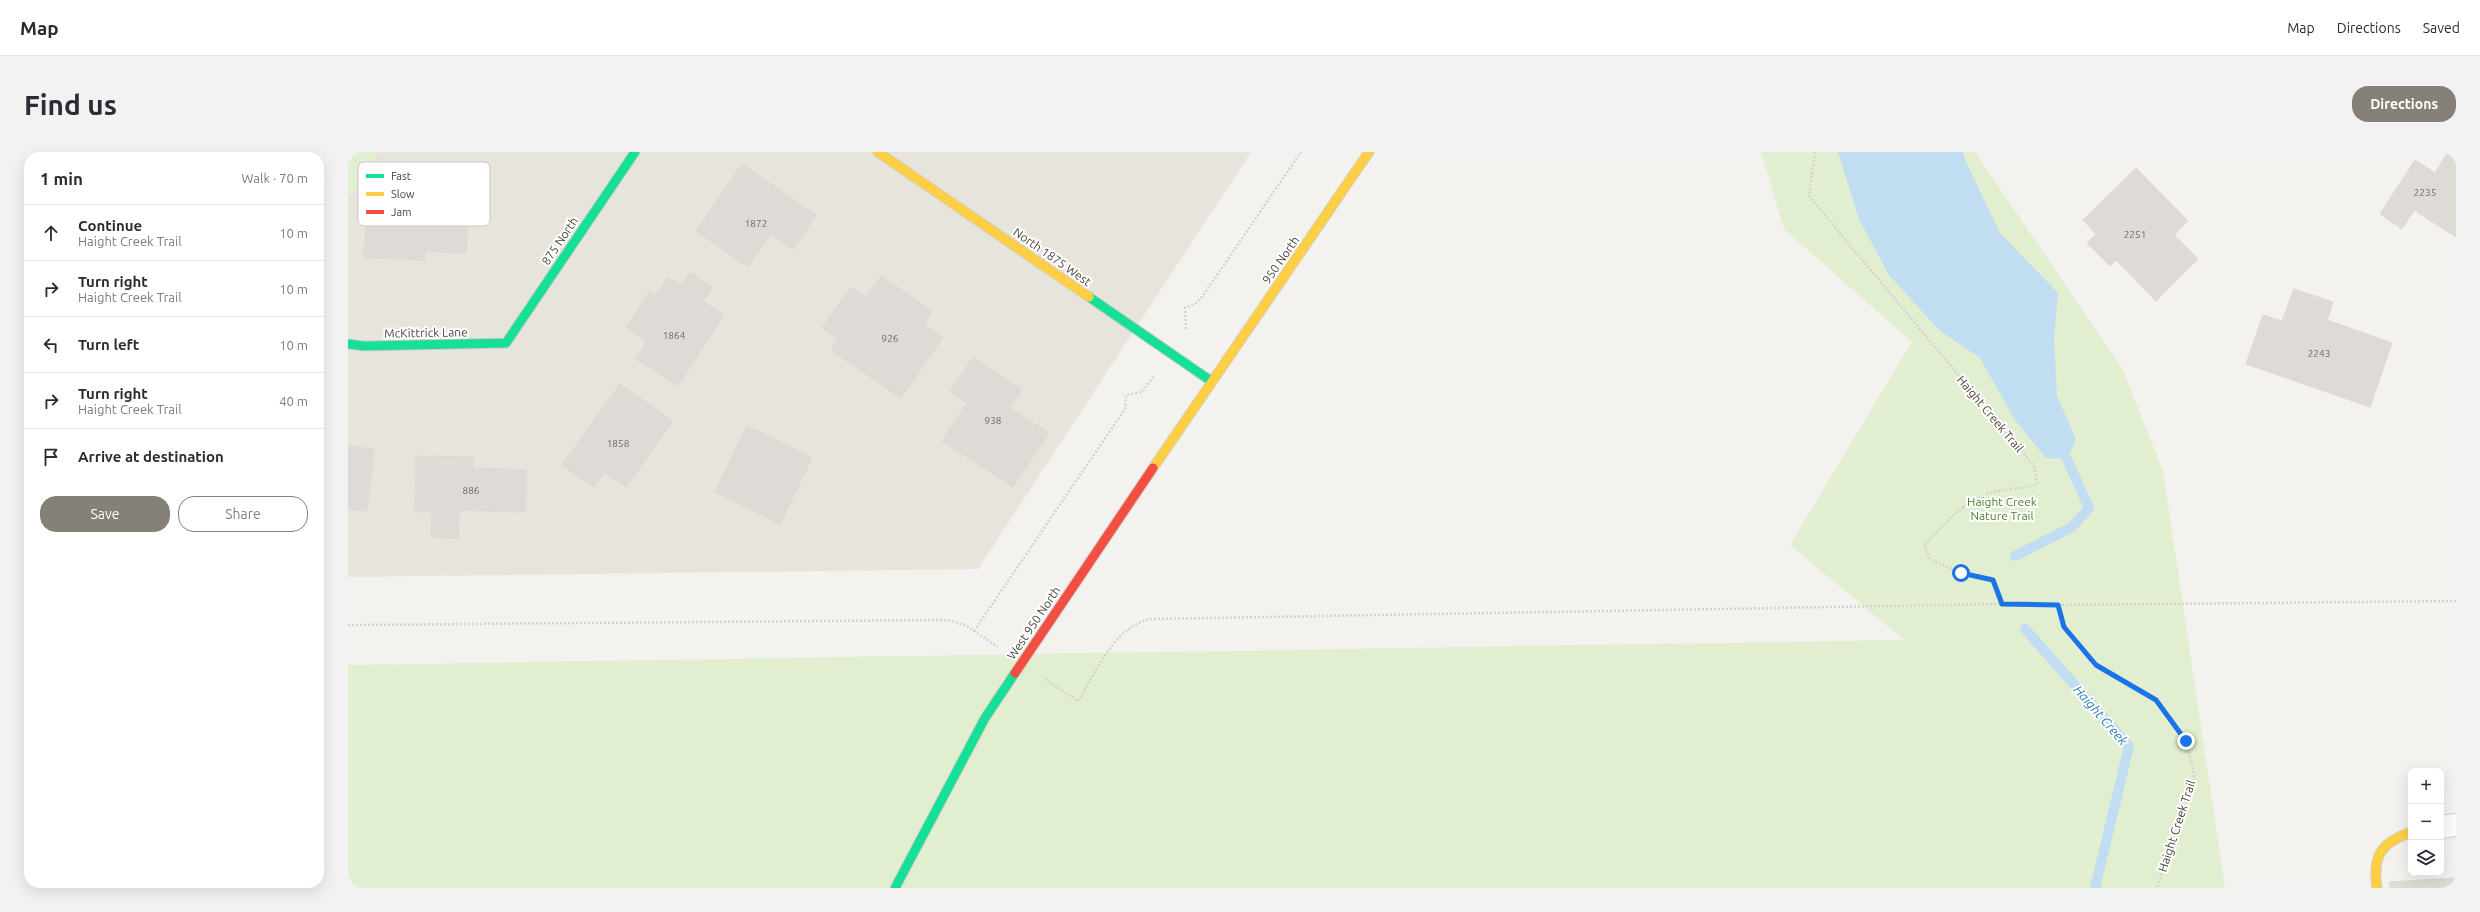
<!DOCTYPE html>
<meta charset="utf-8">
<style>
body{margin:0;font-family:Ubuntu,sans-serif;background:#f2f2f3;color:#2b2b33}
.controls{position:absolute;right:12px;bottom:12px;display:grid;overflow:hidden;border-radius:8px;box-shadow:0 4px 16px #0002}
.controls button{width:36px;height:36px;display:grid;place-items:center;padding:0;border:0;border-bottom:1px solid #e1e1e2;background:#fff;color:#2b2b33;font:20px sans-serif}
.stop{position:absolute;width:12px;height:12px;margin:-9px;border:3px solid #1a73e8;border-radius:50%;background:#fff}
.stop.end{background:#1a73e8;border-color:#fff;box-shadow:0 1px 4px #0008}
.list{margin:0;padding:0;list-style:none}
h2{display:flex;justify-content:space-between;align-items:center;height:52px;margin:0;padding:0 16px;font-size:17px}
h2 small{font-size:13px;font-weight:400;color:#7c7c81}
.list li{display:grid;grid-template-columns:26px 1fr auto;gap:12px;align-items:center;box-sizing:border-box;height:56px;padding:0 16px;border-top:1px solid #e1e1e2}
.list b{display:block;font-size:15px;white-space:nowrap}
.list p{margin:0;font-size:13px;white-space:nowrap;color:#7c7c81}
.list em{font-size:13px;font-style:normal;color:#7c7c81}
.actions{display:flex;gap:8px;padding:12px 16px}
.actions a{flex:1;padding:9px 0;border:1px solid #868178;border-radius:16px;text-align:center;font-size:14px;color:#868178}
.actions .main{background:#868178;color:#fff}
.icon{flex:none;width:22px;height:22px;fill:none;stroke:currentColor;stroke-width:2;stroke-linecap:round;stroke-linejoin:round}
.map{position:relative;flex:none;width:2108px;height:736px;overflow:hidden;border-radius:16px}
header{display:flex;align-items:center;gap:24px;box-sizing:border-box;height:56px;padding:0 20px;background:#fff;border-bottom:1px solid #e1e1e2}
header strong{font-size:19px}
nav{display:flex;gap:22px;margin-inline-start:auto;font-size:14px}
.intro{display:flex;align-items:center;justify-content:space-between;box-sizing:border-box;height:96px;padding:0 24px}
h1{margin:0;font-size:28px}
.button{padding:10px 18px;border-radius:16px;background:#868178;color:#fff;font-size:14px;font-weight:700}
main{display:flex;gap:24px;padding:0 24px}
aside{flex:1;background:#fff;border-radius:16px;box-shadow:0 4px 16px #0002}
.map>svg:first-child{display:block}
</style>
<header>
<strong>Map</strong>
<nav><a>Map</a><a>Directions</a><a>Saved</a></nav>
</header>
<div class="intro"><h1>Find us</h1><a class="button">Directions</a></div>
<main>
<aside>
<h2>1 min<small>Walk · 70 m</small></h2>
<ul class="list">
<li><svg class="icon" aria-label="ahead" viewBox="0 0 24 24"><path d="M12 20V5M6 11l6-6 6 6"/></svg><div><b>Continue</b><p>Haight Creek Trail</p></div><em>10 m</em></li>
<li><svg class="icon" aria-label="right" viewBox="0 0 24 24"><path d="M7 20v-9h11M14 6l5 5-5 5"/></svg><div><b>Turn right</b><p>Haight Creek Trail</p></div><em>10 m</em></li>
<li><svg class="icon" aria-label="left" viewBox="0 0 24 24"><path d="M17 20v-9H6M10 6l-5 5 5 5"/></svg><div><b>Turn left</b></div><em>10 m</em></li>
<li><svg class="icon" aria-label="right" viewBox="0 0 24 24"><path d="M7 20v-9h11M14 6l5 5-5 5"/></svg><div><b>Turn right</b><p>Haight Creek Trail</p></div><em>40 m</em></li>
<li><svg class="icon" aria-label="arrive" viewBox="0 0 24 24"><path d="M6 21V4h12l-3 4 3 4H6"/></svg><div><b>Arrive at destination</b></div></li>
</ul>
<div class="actions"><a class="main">Save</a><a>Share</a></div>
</aside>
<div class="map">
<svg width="2108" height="736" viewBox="0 0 2108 736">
<rect width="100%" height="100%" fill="#f4f2ee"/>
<!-- residential -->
<path fill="#e7e4dc" d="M 0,0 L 903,0 L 630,417 L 0,425 Z"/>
<!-- green -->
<g fill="#e1eecf">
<path d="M 0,0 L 32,0 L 0,47 Z"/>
<path d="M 1413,0 L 1627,0 L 1774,216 L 1815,319 L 1877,736 L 0,736 L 0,513 L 1556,488 L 1442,393 L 1564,190 L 1436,77 Z"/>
</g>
<!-- water -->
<path fill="#c0ddf1" d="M 1490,0 L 1615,0 L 1618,10 L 1652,81 L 1710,141 L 1706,186 L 1709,244 L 1728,287 L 1719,307 L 1698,306 L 1667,268 L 1632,206 L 1591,178 L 1541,123 L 1511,67 Z"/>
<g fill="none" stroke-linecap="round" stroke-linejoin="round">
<!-- stream -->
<g stroke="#c0ddf1" stroke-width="10">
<path d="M 1667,404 L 1724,375 L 1741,356 L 1719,307"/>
<path d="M 1677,477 L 1781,594 L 1747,736"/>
</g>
</g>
<!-- building -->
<g fill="#dedbd6" stroke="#dcd9d4">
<path d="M 2100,0 L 2108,0 L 2108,85 L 2066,58 L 2054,77 L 2032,62 L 2067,8 L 2087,21 Z"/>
<path d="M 394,12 L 468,63 L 445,98 L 423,82 L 400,115 L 348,79 Z"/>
<path d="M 1788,16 L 1840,69 L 1826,83 L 1850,107 L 1808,149 L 1768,108 L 1762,114 L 1739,91 L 1748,82 L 1735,68 Z"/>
<path d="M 38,24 L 59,26 L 58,37 L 122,42 L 118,101 L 77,99 L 77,108 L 16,105 L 19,56 L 36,57 Z"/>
<path d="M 342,121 L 365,135 L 355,149 L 376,163 L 330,234 L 288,207 L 299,190 L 278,176 L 301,140 L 307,144 L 320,125 L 334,134 Z"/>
<path d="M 533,124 L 584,159 L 576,172 L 595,185 L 553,246 L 483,198 L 490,187 L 474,176 L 503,135 L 518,145 Z"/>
<path d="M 1946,137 L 1985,150 L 1979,168 L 2044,191 L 2022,255 L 1898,212 L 1915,163 L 1934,169 Z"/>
<path d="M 625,205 L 674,237 L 662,256 L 701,281 L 665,335 L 594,289 L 619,251 L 602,240 Z"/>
<path d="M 272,232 L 325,269 L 278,335 L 257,320 L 246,335 L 214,313 Z"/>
<path d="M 399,274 L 464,306 L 432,372 L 367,340 Z"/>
<path d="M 0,294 L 26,297 L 19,359 L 0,357 Z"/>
<path d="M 68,304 L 125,305 L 125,316 L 179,318 L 177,360 L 111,358 L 110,386 L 83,385 L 84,360 L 67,360 Z"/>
<path d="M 2108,726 L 2108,736 L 2042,736 L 2041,730 Z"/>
</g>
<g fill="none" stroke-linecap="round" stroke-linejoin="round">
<defs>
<path id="street" d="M 2093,675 L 2108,673"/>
<g id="fast">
<path d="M 741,145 L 863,229"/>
<path d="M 0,192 L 16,194 L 158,191 L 287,0"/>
<path d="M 547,736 L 637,566 L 667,521"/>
</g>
<g id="slow">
<path d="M 530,0 L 741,145"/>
<path d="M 805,316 L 1021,0"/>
<path d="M 2029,736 C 2024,704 2033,691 2063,680"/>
</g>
<path id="jam" d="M 667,521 L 805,316"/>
</defs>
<!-- street casing -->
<use href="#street" stroke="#d2d0cb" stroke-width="24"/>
<!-- fast casing -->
<use href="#fast" stroke="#d3cfc5" stroke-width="11"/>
<!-- slow casing -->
<use href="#slow" stroke="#d3cfc5" stroke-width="11"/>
<!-- jam casing -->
<use href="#jam" stroke="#d3cfc5" stroke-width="11"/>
<!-- path -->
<g stroke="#d3d2cc" stroke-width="2.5" stroke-dasharray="2 2" stroke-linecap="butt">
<path d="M 1467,0 L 1461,44 L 1686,314 L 1689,332 C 1672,338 1656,336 1641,341 C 1611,352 1597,373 1576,393 L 1582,407 L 1613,421 L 1645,428 L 1654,452"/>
<path d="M 838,177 L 837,156 L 848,151 L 854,145 L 953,0"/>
<path d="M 1710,453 L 1716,475 L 1747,513 L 1808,548 L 1838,589 L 1847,626 L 1809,736"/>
<path d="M 0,473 L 598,468 L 617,473 L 650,495"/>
<path d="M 626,479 L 777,257 L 778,243 L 794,240 L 806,224"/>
<path d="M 697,527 L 730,549 C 749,519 766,474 803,467 L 1654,452 L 1710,453 L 2108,449"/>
</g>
<!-- street -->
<use href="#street" stroke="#fdfdfc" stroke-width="22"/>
<!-- fast -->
<use href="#fast" stroke="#16e098" stroke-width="9"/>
<!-- slow -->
<use href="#slow" stroke="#ffcf43" stroke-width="9"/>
<!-- jam -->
<use href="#jam" stroke="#f24e42" stroke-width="9"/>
</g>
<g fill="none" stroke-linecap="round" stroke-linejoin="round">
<!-- route -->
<path stroke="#1a73e8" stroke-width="5" d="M 1613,421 L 1645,428 L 1654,452 L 1710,453 L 1716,475 L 1748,513 L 1808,548 L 1838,589"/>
</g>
<g text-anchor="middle" stroke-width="4" stroke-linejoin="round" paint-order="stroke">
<!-- number labels -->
<g font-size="10" fill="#706a61">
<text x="2077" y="44">2235</text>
<text x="408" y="75">1872</text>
<text x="1787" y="86">2251</text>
<text x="326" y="187">1864</text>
<text x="542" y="190">926</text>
<text x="1971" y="205">2243</text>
<text x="645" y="272">938</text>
<text x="270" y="295">1858</text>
<text x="123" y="342">886</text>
</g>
<!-- street labels -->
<g font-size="12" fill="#4b4439" stroke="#fff">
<text transform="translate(212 89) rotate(-56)" y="4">875 North</text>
<text transform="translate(704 105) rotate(35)" y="4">North 1875 West</text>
<text transform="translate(933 108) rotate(-55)" y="4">950 North</text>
<text transform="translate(78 181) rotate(-1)" y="4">McKittrick Lane</text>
<text transform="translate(1642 262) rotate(50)" y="4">Haight Creek Trail</text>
<text transform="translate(686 471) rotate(-56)" y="4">West 950 North</text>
<text transform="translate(1829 674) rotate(-72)" y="4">Haight Creek Trail</text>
</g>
<!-- park labels -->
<g font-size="12" fill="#4a7f2a" stroke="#fff">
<text x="1654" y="354">Haight Creek<tspan x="1654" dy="14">Nature Trail</tspan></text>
</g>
<!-- water labels -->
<g font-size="13" font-style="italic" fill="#2e7ab2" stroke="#fff">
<text transform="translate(1753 563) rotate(49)" y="5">Haight Creek</text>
</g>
</g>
<!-- legend -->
<rect x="10" y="10" width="132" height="64" rx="6" fill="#fff" stroke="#c9c7c4" stroke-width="1"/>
<rect x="18" y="22" width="18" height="4" fill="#16e098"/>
<rect x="18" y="40" width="18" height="4" fill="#ffcf43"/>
<rect x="18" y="58" width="18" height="4" fill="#f24e42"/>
<g font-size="11" fill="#4b4439">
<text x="43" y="28">Fast</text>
<text x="43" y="46">Slow</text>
<text x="43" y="64">Jam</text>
</g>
</svg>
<div class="controls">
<button>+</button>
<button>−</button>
<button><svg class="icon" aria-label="layers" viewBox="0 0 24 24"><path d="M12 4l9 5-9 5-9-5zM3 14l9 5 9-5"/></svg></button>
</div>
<div class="stop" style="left:1613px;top:421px"></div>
<div class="stop end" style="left:1838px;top:589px"></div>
</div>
</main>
